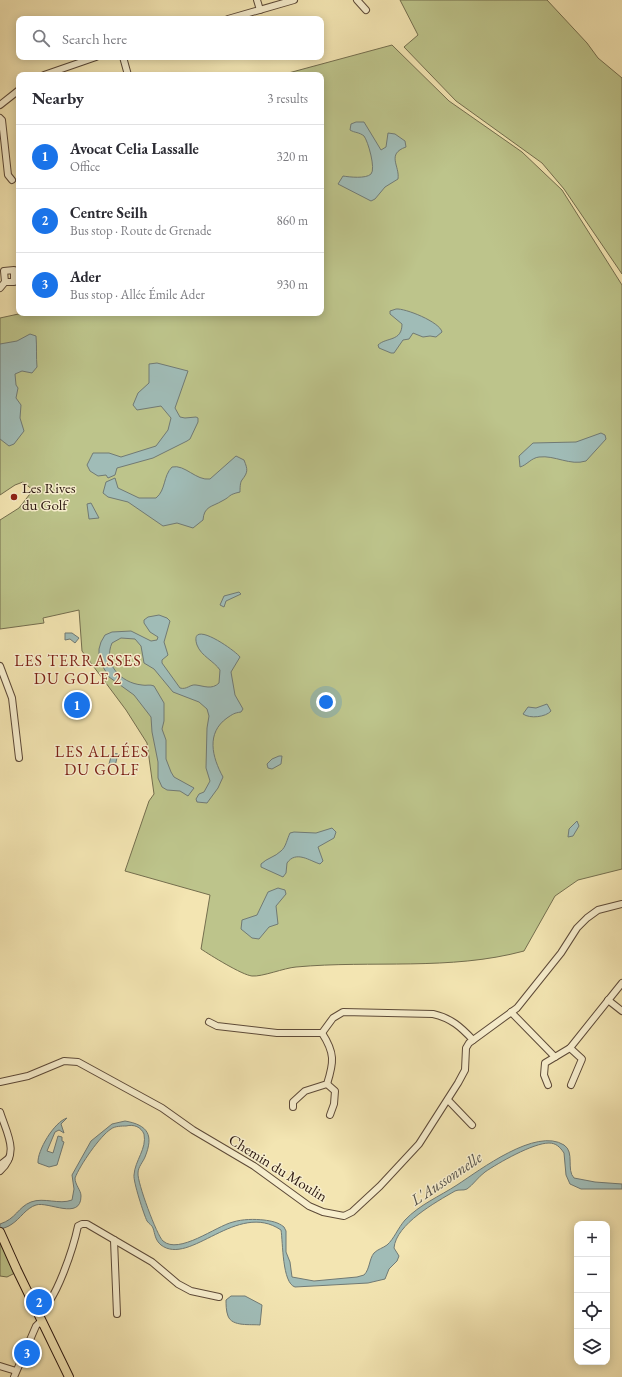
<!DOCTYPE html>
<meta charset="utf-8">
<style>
body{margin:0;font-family:"EB Garamond",serif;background:#f2f2f3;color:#2b2b33}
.controls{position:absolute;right:12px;bottom:12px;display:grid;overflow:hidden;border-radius:8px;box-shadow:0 2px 10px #0003}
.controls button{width:36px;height:36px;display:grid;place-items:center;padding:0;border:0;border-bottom:1px solid #e1e1e2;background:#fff;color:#2b2b33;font:20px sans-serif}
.you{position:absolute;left:326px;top:702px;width:14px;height:14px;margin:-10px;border:3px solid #fff;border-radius:50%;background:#1a73e8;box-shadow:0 0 0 6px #1a73e833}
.badge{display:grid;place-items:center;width:26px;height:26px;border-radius:50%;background:#1a73e8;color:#fff;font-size:13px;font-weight:700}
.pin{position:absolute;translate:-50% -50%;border:2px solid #fff;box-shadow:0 1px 4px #0006}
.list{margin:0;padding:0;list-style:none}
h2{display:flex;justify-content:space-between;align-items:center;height:52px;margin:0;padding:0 16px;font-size:17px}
h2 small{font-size:13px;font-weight:400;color:#7c7c81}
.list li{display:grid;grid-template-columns:26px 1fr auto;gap:12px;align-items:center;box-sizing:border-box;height:64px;padding:0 16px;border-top:1px solid #e1e1e2}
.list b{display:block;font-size:15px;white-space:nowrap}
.list p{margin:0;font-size:13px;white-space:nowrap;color:#7c7c81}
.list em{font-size:13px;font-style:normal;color:#7c7c81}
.icon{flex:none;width:22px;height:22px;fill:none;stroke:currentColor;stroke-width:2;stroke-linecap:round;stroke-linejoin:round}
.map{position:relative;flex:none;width:622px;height:1377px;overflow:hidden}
.search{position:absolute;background:#fff;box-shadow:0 2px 10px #0003;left:16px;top:16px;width:308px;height:44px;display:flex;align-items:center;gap:10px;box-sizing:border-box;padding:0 14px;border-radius:8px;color:#7c7c81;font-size:15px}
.panel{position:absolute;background:#fff;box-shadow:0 2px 10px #0003;left:16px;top:72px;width:308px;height:244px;border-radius:8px}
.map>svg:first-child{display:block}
</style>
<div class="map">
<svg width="622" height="1377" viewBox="0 0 622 1377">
<rect width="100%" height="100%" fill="#f3e5b2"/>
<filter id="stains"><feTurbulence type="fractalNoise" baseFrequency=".005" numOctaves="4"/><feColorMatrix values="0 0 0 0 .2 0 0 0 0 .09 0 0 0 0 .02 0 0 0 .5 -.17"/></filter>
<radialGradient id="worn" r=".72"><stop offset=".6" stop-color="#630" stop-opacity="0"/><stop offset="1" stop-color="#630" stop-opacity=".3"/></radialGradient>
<!-- green -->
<g fill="#bdc48b" stroke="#746e4e">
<path d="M 400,0 L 547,0 L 587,43 L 598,58 L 622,78 L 622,274 L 564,189 L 542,163 L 456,101 L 404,47 L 418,35 Z"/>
<path d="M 392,45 L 449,101 L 522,152 L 562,190 L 622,285 L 622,869 L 578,880 L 555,896 L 524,951 C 450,971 372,960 296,967 C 284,968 262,977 252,976 C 242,975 210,955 201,949 L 210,895 L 125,871 L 149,801 L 154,794 L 147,743 L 126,710 L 82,651 L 79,610 L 43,618 L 44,623 L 0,629 L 0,520 L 19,508 L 33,490 L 23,482 L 15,485 L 0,495 L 0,318 L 23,313 L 321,313 L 321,75 L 281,75 Z"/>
<path d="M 0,1241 L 15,1273 L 7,1277 L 0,1276 Z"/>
</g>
<!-- water -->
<g fill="#a0bcb7" stroke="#717a74">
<path d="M 356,122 L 364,122 L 381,150 L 386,147 L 388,133 L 395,134 L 405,141 L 406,147 C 386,154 400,166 398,179 L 385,187 L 375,199 L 371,201 L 338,184 L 343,176 C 349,177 366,179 371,174 C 376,169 368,141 364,136 C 359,132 355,133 350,130 L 351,124 Z"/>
<path d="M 396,309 C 405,308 440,322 442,332 L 436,337 L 430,336 L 423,337 L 413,333 L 409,339 L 403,340 L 394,353 L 391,353 L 379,348 L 378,345 C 386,337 402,342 402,324 L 390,314 L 390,311 Z"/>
<path d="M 30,334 L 36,336 C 37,347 36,357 37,367 L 32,373 L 22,371 L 15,374 L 16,385 L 18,388 L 16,398 L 21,405 L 20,418 L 24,431 L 14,444 L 9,446 L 0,439 L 0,344 L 17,341 Z"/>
<path d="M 157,363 L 188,371 L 175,408 L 180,417 L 185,418 L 196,417 L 198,418 L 198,422 L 190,439 L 187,441 L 153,458 L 117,468 L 115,475 L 108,478 L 106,475 L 98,476 L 90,471 L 87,465 L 93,453 L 109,453 L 121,457 L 156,446 L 168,430 L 171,418 L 161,406 L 137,410 L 133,405 L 138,393 L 149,383 L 149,364 Z"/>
<path d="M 601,433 L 605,435 L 606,439 L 586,461 C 570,466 555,455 539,457 C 531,458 527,465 520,467 L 519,456 L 533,443 L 576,442 Z"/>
<path d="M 236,456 L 244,460 C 248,470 248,472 242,480 C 240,482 240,489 240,492 C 227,495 232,496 222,501 C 212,507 204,506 203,520 L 193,528 L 177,523 L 163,526 L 128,502 L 108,497 L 103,493 L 106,482 L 115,478 L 118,488 L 139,498 L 156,498 C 166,490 163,476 172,467 C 185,464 196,481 210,479 Z"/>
<path d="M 91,503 L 99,518 L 89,519 L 87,504 Z"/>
<path d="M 239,592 L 241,594 L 226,601 L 224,607 L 220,605 L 224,596 Z"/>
<path d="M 159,615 L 167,618 L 170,621 L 164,642 L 168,655 L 162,660 L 162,663 L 180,688 C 187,690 190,684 196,685 C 204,686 212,690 219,683 L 220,670 C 214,661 201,656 197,645 C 188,617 236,651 240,657 L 231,672 L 235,695 L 243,709 L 241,712 C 234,713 233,714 227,718 C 206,733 212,757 223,777 L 218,788 L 207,803 L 197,802 L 196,799 L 199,794 L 204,792 L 210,781 L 206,768 L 207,728 L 209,716 L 207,709 L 199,702 L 173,692 L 154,669 L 144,663 L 141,646 L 135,639 L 121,638 L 112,643 C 103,663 120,683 142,685 C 146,686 150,684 154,686 L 164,703 L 164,721 L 162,729 L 166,740 L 166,759 L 171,772 L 174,777 L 194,788 L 188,796 L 180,791 L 167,790 L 162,787 L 158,778 L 158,762 L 152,732 L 151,717 L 134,695 L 109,677 L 99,660 L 99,649 L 101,642 L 105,635 L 112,632 L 131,631 L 151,641 L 157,640 L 158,637 L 150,632 L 144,623 L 144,620 L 148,617 Z"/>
<path d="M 65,633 L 72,633 L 79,638 L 75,643 L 70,639 L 65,640 Z"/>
<path d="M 547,704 L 551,711 C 546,717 530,719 523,714 L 528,707 L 536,708 Z"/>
<path d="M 112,753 L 118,754 L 115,766 L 109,764 Z"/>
<path d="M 279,756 L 282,756 L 281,764 L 272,769 L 268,768 L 267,764 L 272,759 Z"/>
<path d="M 577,821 L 579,826 L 573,836 L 568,837 L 569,829 Z"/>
<path d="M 332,828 L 336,832 L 334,838 L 318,847 L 323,861 L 320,864 C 310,861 296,850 287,863 L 286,873 L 283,877 L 261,867 L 261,864 C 267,858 275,857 281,851 C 286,847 287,839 290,833 L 294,832 L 316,833 Z"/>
<path d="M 278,888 L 285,890 L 286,894 L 276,906 L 278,924 L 269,927 L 259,939 L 252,938 L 241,929 L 242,920 L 257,915 L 268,892 Z"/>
<path d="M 67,1118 L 61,1124 L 64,1133 L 59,1130 L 55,1132 L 47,1151 L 53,1153 L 58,1136 L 62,1137 L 62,1141 L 64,1142 L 57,1165 L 49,1167 L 38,1163 C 37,1151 54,1122 67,1118 Z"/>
<path d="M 125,1121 C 148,1125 154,1135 145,1157 C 143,1162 138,1167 138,1173 C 137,1182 157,1236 163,1241 C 179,1255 216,1226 233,1222 C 243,1219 254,1219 264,1220 C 271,1221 278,1222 284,1227 L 286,1231 L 286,1252 L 290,1262 L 292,1277 L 314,1281 L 357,1277 L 364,1275 C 370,1269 369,1259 374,1253 C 378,1249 383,1248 387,1245 C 394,1239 398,1228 405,1220 C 419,1205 440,1196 457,1185 C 480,1170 536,1127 564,1145 C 575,1152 566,1170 574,1178 L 595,1182 L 622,1184 L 622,1189 L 581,1189 L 570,1184 L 566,1175 L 564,1153 C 560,1147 556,1143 549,1143 C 533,1143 498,1163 485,1172 C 478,1177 473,1185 467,1189 C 463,1191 459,1189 455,1191 C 436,1202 396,1224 394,1248 L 399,1256 L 397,1261 L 389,1269 L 385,1279 L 368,1283 L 295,1287 C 282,1283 283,1242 281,1230 C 237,1200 190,1267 161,1245 C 155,1240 155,1234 153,1228 C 152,1225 149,1224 147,1221 C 144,1215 133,1181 134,1175 C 135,1160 147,1149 144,1134 C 141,1127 134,1124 126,1126 C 122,1126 115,1126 111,1129 C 100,1136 80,1165 75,1178 C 75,1185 81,1190 81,1196 C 81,1221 48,1201 36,1205 C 26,1208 20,1219 12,1224 C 8,1227 4,1228 0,1229 L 0,1224 C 16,1219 18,1207 31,1202 C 44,1197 59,1205 72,1200 L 74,1189 L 72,1175 L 91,1141 L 112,1124 Z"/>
<path d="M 231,1296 L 245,1296 L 262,1305 L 260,1325 C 251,1324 232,1327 228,1316 C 226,1311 226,1304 226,1300 Z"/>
</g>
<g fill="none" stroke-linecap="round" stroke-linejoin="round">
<defs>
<g id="minor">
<path d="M 257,0 L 260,10"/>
<path d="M 357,0 L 366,10"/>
<path d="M 228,19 L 294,0"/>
<path d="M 123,57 L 128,75"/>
<path d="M 44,75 L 96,57"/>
<path d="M 0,105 L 19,90"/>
<path d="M 0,118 L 2,120 L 8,175 L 12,180"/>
<path d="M 0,288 L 5,282 L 14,282 L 14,270 L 4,271 L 5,282"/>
<path d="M 0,666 L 12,698 L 19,758"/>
<path d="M 608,1000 L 622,1011"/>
<path d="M 511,1012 L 555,1057 L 570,1048 L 622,983"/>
<path d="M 209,1022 L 217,1026 L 277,1033 L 322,1033 L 333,1018 L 343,1012 L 433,1014 C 451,1018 461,1027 473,1040"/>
<path d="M 570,1048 L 582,1059 L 571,1085"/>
<path d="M 0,1082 L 28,1076 L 64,1061 L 78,1062 L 162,1108 L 193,1130 L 254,1166 L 309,1206 L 323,1212 L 344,1216 L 352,1212 L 380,1186 L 419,1144 L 458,1083 L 465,1070 L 466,1048 L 469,1043 L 517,1008 L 561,953 L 577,928 L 587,918 L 598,910 L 622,904"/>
<path d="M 327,1084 L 335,1091 L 334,1104 L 330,1115"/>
<path d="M 548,1085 L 544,1075 L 545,1063 L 555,1057"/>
<path d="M 448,1100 L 472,1125"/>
<path d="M 293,1107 L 293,1102 L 305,1091 L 327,1084 C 334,1062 335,1053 322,1033"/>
<path d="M 0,1112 C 7,1134 20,1153 0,1171"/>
<path d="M 0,1165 L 9,1158"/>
<path d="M 114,1240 L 117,1314"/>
<path d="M 38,1313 C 56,1304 74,1245 78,1226 L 82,1224 L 87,1224 L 152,1262 L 178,1284 L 191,1291 L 219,1297"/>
<path d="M 0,1366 L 16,1371"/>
<path d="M 14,1377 L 36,1326 L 40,1322 L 44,1326"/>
</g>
<path id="major" d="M 0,1232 L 17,1270 L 69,1377"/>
</defs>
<!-- minor casing -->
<use href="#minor" stroke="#5d4a38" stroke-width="8"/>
<!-- major casing -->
<use href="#major" stroke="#2b1710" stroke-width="10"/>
<!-- minor -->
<use href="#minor" stroke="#f7eecd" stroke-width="6"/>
<!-- major -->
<use href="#major" stroke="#f3e5b2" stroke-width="8"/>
</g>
<!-- markers -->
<circle fill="#8f2418" stroke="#f7eecd" stroke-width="1.5" cx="14" cy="497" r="4"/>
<g text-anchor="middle" stroke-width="3" stroke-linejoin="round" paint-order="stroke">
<!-- poi labels -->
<g font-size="15" fill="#2b1710" stroke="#f7eecd" text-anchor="start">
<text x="22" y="493">Les Rives<tspan x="22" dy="17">du Golf</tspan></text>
</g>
<!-- street labels -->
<g font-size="15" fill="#2b1710" stroke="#f7eecd">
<text transform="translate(278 1168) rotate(32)" y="5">Chemin du Moulin</text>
</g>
<!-- neighbourhood labels -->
<g font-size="16" letter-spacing="1" fill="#7a1f14" stroke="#f7eecd">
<text x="78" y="666">LES TERRASSES<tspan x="78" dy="18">DU GOLF 2</tspan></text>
<text x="102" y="757">LES ALLÉES<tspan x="102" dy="18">DU GOLF</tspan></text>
</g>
<!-- water labels -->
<g font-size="16" font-style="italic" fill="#54514a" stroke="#f7eecd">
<text transform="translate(446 1178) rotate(-34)" y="6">L'Aussonnelle</text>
</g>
</g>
<rect width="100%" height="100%" filter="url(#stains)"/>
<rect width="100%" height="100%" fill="url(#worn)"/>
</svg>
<div class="controls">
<button>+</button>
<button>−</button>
<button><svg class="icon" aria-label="locate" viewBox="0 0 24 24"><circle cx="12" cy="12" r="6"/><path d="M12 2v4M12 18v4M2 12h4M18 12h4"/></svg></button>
<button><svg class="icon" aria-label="layers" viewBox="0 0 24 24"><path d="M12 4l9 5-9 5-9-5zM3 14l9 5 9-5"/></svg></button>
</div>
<div class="you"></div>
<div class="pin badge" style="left:77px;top:705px">1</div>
<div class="pin badge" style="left:39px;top:1302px">2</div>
<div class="pin badge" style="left:27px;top:1353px">3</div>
<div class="search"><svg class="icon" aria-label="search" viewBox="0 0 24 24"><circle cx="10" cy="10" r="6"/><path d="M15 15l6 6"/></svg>Search here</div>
<section class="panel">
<h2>Nearby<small>3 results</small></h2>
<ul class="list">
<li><span class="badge">1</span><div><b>Avocat Celia Lassalle</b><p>Office</p></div><em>320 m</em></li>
<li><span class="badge">2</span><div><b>Centre Seilh</b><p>Bus stop · Route de Grenade</p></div><em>860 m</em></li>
<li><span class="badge">3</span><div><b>Ader</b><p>Bus stop · Allée Émile Ader</p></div><em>930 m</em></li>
</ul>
</section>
</div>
